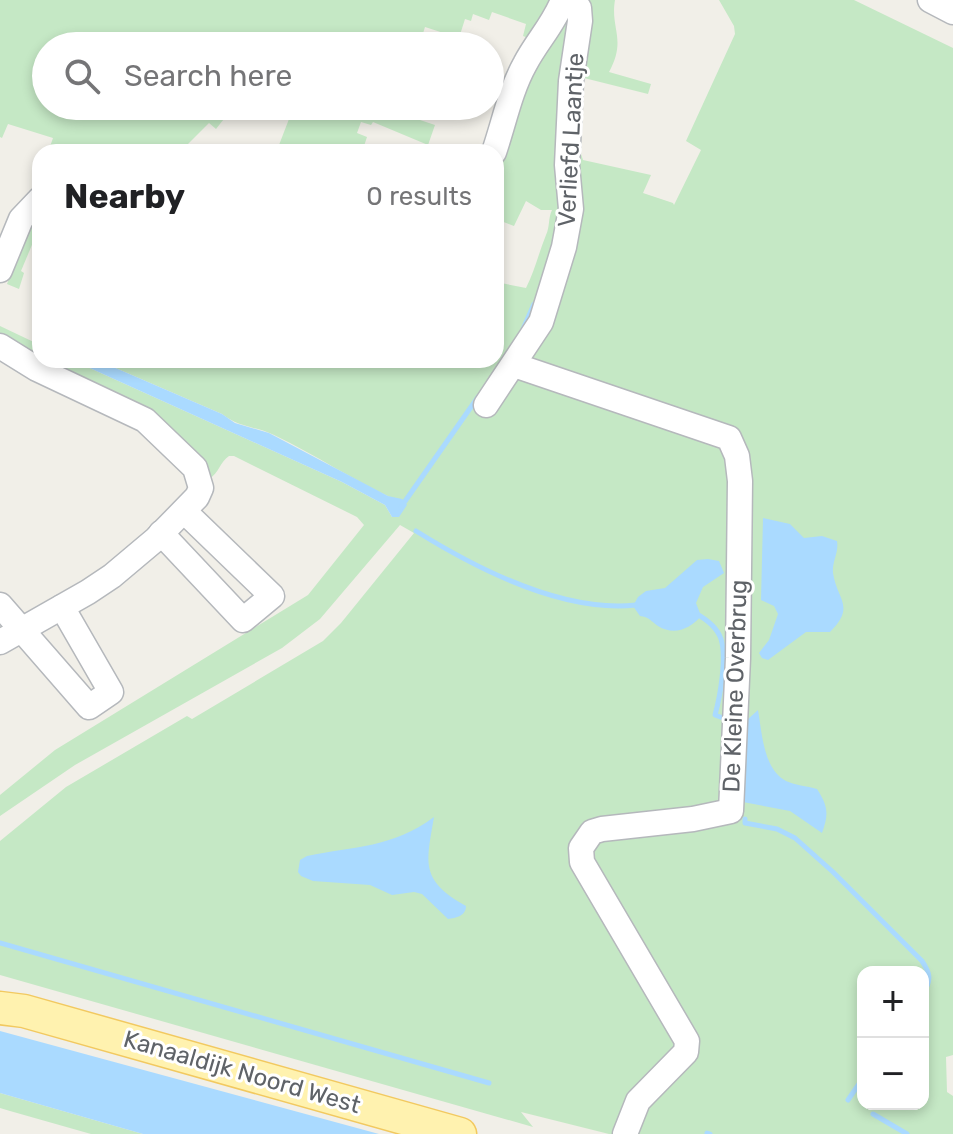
<!DOCTYPE html>
<meta charset="utf-8">
<style>
body{margin:0;font-family:Rubik,sans-serif;background:#f6f6f6;color:#202124}
.controls{position:absolute;right:24px;bottom:24px;display:grid;overflow:hidden;border-radius:16px;box-shadow:0 4px 12px #0003}
.controls button{width:72px;height:72px;display:grid;place-items:center;padding:0;border:0;border-bottom:2px solid #e0e0e0;background:#fff;color:#202124;font:40px sans-serif}
.list{margin:0;padding:0;list-style:none}
h2{display:flex;justify-content:space-between;align-items:center;height:104px;margin:0;padding:0 32px;font-size:34px}
h2 small{font-size:26px;font-weight:400;color:#757577}
.icon{flex:none;width:44px;height:44px;fill:none;stroke:currentColor;stroke-width:2;stroke-linecap:round;stroke-linejoin:round}
.map{position:relative;flex:none;width:953px;height:1134px;overflow:hidden}
.search{position:absolute;background:#fff;box-shadow:0 4px 12px #0003;left:32px;top:32px;width:472px;height:88px;display:flex;align-items:center;gap:20px;box-sizing:border-box;padding:0 28px;border-radius:44px;color:#757577;font-size:30px}
.panel{position:absolute;background:#fff;box-shadow:0 4px 12px #0003;left:32px;top:144px;width:472px;height:224px;border-radius:24px}
.map>svg:first-child{display:block}
</style>
<div class="map">
<svg width="953" height="1134" viewBox="0 0 953 1134">
<rect width="100%" height="100%" fill="#f1efe8"/>
<!-- green -->
<g fill="#c5e8c5" fill-rule="evenodd">
<path d="M 0,0 L 557,0 L 528,38 L 523,36 L 526,24 L 492,12 L 489,20 L 473,14 L 471,21 L 465,19 L 459,38 L 425,27 L 419,46 L 46,46 L 46,106 L 267,106 L 265,111 L 254,107 L 251,116 L 231,110 L 216,129 L 209,123 L 180,152 L 48,152 L 53,138 L 8,124 L 2,138 L 0,137 Z"/>
<path d="M 572,0 L 615,0 C 610,29 627,39 609,72 L 651,84 L 648,94 L 580,77 L 580,151 L 583,160 L 651,175 L 643,193 L 673,203 L 674,205 L 701,150 L 686,141 L 735,34 L 734,26 L 719,0 L 854,0 L 953,48 L 953,1055 L 946,1057 L 947,1092 L 953,1096 L 953,1134 L 609,1134 L 521,1112 L 533,1127 L 0,975 L 0,841 L 66,787 L 187,716 L 192,719 L 323,641 L 341,623 L 414,533 L 400,525 L 320,619 L 282,648 L 75,765 L 0,816 L 0,795 L 55,750 L 308,595 L 364,525 L 357,517 L 234,456 L 229,456 C 220,462 219,473 209,479 L 199,465 L 0,337 L 0,326 L 40,345 L 40,360 L 72,360 L 342,482 L 385,505 L 392,517 L 396,500 C 354,481 316,455 274,435 C 255,426 240,428 222,414 L 97,360 L 496,360 L 496,282 L 526,288 C 535,270 539,252 546,235 C 550,227 548,218 552,210 L 541,210 L 526,201 L 514,226 L 496,219 L 496,173 L 519,101 ZM 863,972 L 923,972 L 923,1104 L 863,1104 Z"/>
<path d="M 294,106 L 406,106 L 411,117 L 435,125 L 428,145 L 373,122 L 371,125 L 361,122 L 357,133 L 367,137 L 362,152 L 346,149 L 345,152 L 330,152 L 316,147 L 314,152 L 302,148 L 301,152 L 288,152 L 289,149 L 279,145 Z"/>
<path d="M 40,211 L 40,242 L 34,240 L 21,271 L 24,273 L 19,289 L 7,284 L 28,231 Z"/>
<path d="M 0,1093 L 143,1134 L 91,1134 L 10,1111 L 0,1108 Z"/>
</g>
<!-- water -->
<g fill="#aadaff">
<path d="M 72,360 L 97,360 L 222,414 L 235,423 L 269,433 L 388,496 L 402,499 L 407,505 L 399,517 L 392,517 L 385,505 L 342,482 Z"/>
<path d="M 763,518 L 790,524 L 804,538 L 822,536 L 837,541 C 839,553 832,561 833,573 C 837,600 856,606 830,632 L 806,632 L 768,660 L 762,658 L 759,653 L 769,640 L 778,614 L 774,606 L 761,600 Z"/>
<path d="M 708,559 L 719,561 L 724,573 L 703,587 L 696,603 L 701,616 C 690,629 674,636 658,626 C 651,621 649,617 640,616 L 633,606 L 638,597 L 646,591 L 665,588 L 697,560 Z"/>
<path d="M 758,710 C 762,732 763,769 786,781 C 794,785 807,786 817,789 C 828,806 829,814 822,833 L 790,811 L 743,802 L 747,720 Z"/>
<path d="M 434,817 C 426,864 420,880 466,906 C 466,916 456,918 448,919 L 422,894 L 414,892 L 392,895 L 370,885 L 313,881 L 301,876 L 298,872 L 300,860 L 307,856 C 355,846 392,848 434,817 Z"/>
<path d="M 0,1031 L 379,1134 L 143,1134 L 0,1093 Z"/>
</g>
<g fill="none" stroke-linecap="round" stroke-linejoin="round">
<!-- stream -->
<g stroke="#aadaff" stroke-width="5">
<path d="M 523,329 L 534,304"/>
<path d="M 401,507 L 478,397"/>
<path d="M 416,531 C 477,569 563,613 636,605"/>
<path d="M 695,613 C 706,619 717,627 721,639 C 727,658 720,697 715,715 L 723,718"/>
<path d="M 745,819 L 745,823 L 777,829 L 795,838 L 833,872 L 922,961 C 930,973 932,980 923,993"/>
<path d="M 0,943 L 489,1083"/>
<path d="M 848,1100 L 863,1078"/>
<path d="M 873,1114 L 907,1134"/>
<path d="M 707,1133 L 710,1134"/>
</g>
<defs>
<g id="minor">
<path d="M 930,0 L 953,12"/>
<path d="M 494,152 C 504,123 510,91 525,64 C 537,41 554,24 563,0"/>
<path d="M 0,270 L 21,219 L 40,199"/>
<path d="M 0,346 L 37,369 L 145,420 L 195,468 L 201,488 L 197,497 L 156,539 L 112,576 L 88,592 L 0,642"/>
<path d="M 514,365 L 729,438 L 737,456 L 740,481 L 738,658 L 731,811 L 693,819 L 602,829 L 592,832 L 581,848 L 582,862 L 687,1041 L 686,1052 L 638,1101 L 625,1134"/>
<path d="M 486,405 L 541,322 L 564,247 L 571,209 L 567,165 L 571,81 L 580,21 L 579,8 L 573,0"/>
<path d="M 161,533 L 243,620 L 272,596 L 184,511"/>
<path d="M 0,605 L 89,707 L 111,692 L 62,607"/>
</g>
<path id="major" d="M 0,1008 L 24,1011 L 460,1134"/>
</defs>
<!-- minor casing -->
<use href="#minor" stroke="#b5b8bc" stroke-width="27"/>
<!-- major casing -->
<use href="#major" stroke="#f2c960" stroke-width="35"/>
<!-- minor -->
<use href="#minor" stroke="#fff" stroke-width="24"/>
<!-- major -->
<use href="#major" stroke="#fff2af" stroke-width="32"/>
</g>
<g text-anchor="middle" stroke-width="6" stroke-linejoin="round" paint-order="stroke">
<!-- street labels -->
<g font-size="24" fill="#5f6368" stroke="#fff">
<text transform="translate(571 140) rotate(-87)" y="8">Verliefd Laantje</text>
<text transform="translate(735 686) rotate(-88)" y="8">De Kleine Overbrug</text>
<text transform="translate(242 1072) rotate(16)" y="8">Kanaaldijk Noord West</text>
</g>
</g>
</svg>
<div class="controls">
<button>+</button>
<button>−</button>
</div>
<div class="search"><svg class="icon" aria-label="search" viewBox="0 0 24 24"><circle cx="10" cy="10" r="6"/><path d="M15 15l6 6"/></svg>Search here</div>
<section class="panel">
<h2>Nearby<small>0 results</small></h2>
<ul class="list">
</ul>
</section>
</div>
